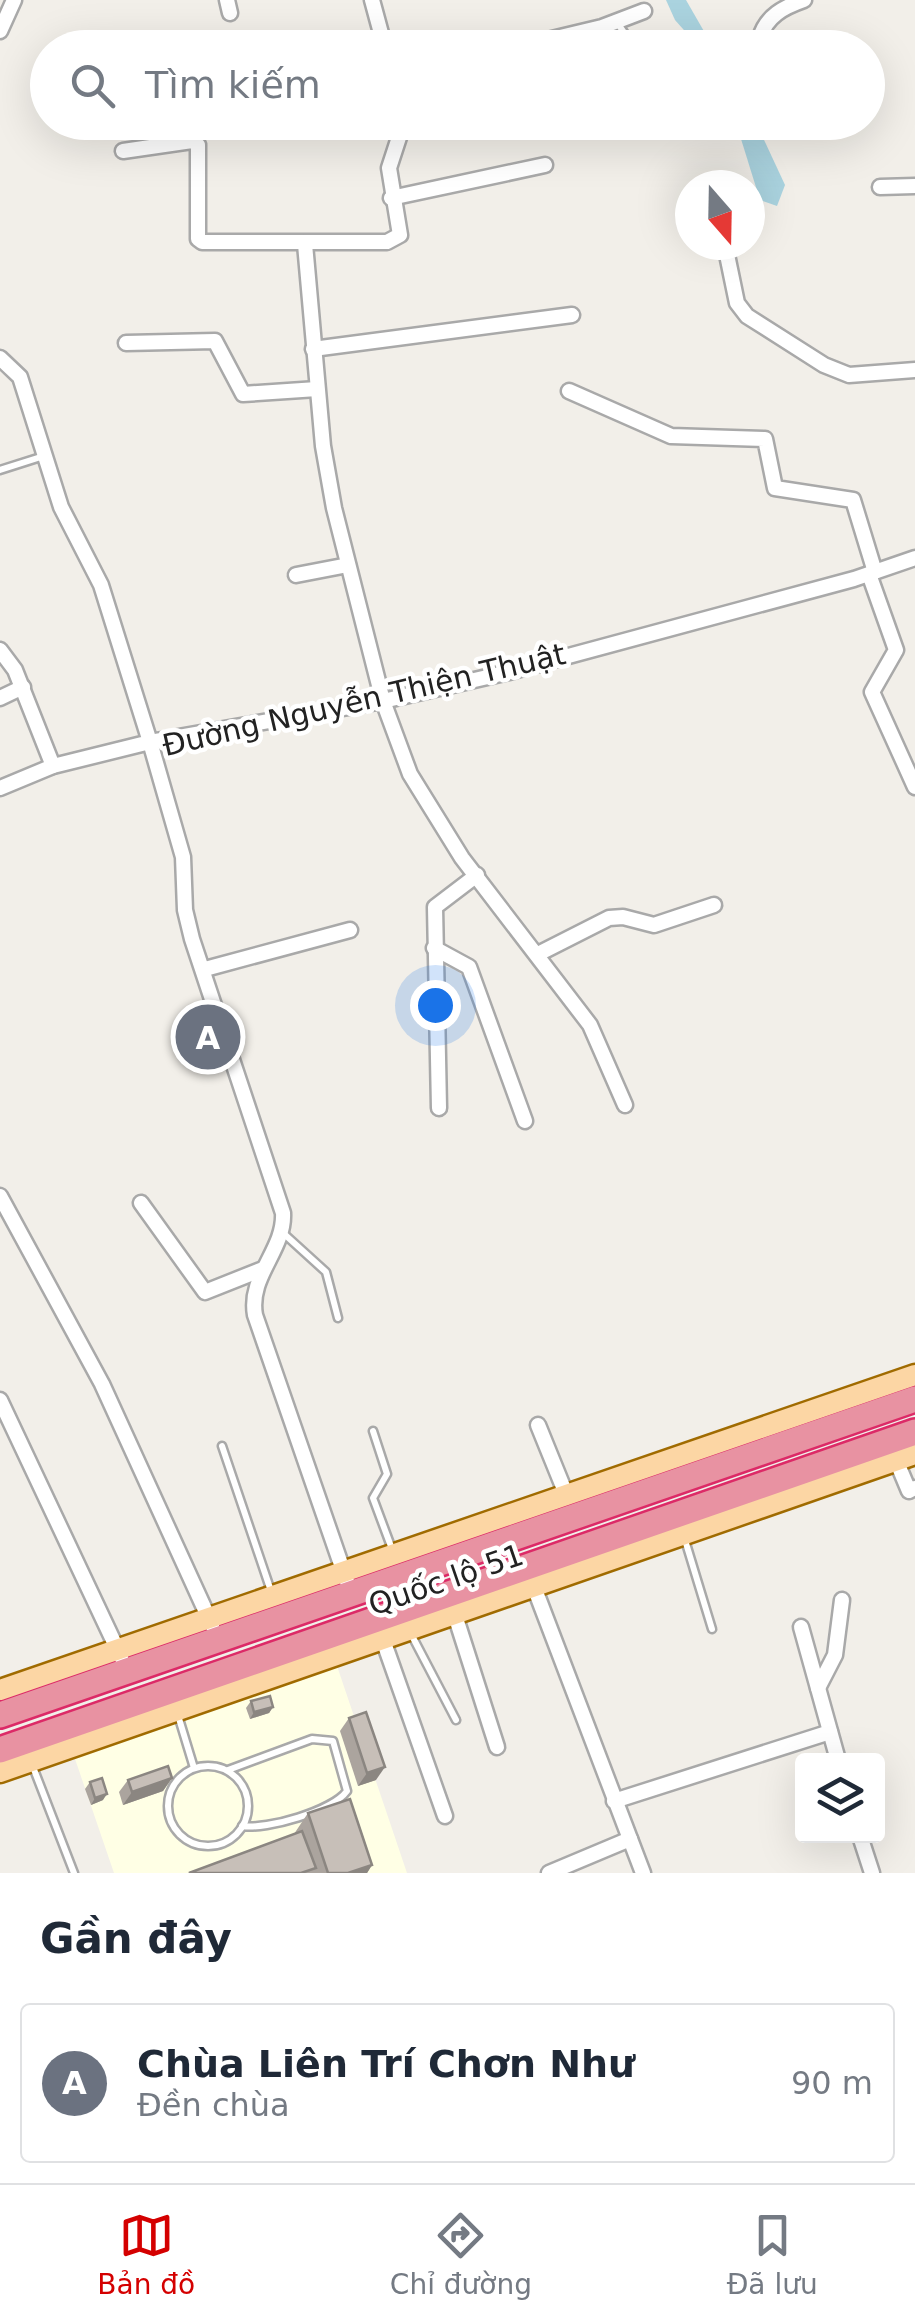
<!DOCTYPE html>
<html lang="vi">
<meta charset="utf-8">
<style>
body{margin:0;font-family:"DejaVu Sans",sans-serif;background:#f6f6f7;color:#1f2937}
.controls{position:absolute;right:30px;bottom:30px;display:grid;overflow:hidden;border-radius:10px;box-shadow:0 10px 40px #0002}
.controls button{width:90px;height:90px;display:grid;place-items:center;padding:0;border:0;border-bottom:2px solid #e0e1e3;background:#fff;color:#1f2937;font:50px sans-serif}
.compass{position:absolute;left:675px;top:170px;width:90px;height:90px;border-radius:50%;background:#fff;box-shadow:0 10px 40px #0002;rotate:160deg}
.you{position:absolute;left:435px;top:1005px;width:35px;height:35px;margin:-25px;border:8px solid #fff;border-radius:50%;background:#1a73e8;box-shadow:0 0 0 15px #1a73e833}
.badge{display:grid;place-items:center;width:65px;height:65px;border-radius:50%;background:#d40000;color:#fff;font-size:32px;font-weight:700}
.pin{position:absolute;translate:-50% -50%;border:5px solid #fff;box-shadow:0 2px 10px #0006}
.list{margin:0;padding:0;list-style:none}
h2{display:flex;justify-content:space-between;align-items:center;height:130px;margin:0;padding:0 40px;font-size:42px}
h2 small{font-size:32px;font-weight:400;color:#747a83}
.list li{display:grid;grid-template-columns:65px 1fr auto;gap:30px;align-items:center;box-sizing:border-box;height:160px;margin:0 20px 20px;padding:0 20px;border:2px solid #e0e1e3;border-radius:10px}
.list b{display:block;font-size:38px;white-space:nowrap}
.list p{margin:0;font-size:32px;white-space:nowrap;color:#747a83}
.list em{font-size:32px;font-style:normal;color:#747a83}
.icon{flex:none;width:55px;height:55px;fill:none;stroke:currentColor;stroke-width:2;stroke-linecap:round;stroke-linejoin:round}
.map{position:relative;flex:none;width:915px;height:1873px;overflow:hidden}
.search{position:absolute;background:#fff;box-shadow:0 10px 40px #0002;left:30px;right:30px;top:30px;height:110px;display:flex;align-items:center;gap:25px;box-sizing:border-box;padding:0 35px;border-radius:55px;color:#747a83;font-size:38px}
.sheet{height:310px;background:#fff}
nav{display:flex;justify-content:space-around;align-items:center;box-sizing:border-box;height:140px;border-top:2px solid #e0e1e3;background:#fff;font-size:28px;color:#747a83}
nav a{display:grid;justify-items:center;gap:5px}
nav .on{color:#d40000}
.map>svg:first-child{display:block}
</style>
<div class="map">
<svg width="915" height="1873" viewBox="0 0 915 1873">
<rect width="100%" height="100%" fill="#f2efe9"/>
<!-- education -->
<path fill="#ffffe5" d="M 336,1663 L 407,1873 L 114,1873 L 74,1756 Z"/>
<!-- water -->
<g fill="#aad3df">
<path d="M 666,0 L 686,0 L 713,47 L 699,47 L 675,20 Z"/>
<path d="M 736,123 L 755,123 L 759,129 L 785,185 L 777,206 L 760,200 Z"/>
</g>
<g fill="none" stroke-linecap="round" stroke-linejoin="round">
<defs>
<g id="lane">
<path d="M 618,24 L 635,48"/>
<path d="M 0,470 L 44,456"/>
<path d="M 282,1232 L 326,1272 L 338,1318"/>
<path d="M 373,1431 L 387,1474 L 373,1498 L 392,1549"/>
<path d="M 222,1446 L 271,1591"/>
<path d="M 685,1540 L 712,1629"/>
<path d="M 410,1632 L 456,1720"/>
<path d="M 177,1712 L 194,1768"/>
<circle cx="208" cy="1806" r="40"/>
<path d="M 33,1767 L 74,1873"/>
<path d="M 228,1770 L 312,1739 L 333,1741 L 347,1791 C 332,1811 267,1830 242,1826"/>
</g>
<g id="street">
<path d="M 227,0 L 230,13"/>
<path d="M 372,0 L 385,48"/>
<path d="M 0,31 L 14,0"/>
<path d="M 760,38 C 766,16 784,7 804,0"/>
<path d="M 514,48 L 602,27 L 644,11"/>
<path d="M 123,151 L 192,141 L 198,145 L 198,239 L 202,242 L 387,242 L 400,235 L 389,168 L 404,122"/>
<path d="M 880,187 L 915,186"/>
<path d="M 391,198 L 545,165"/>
<path d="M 305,244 L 323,446 L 334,508 L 383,701 L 410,774 L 462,858 L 590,1025 L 625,1105"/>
<path d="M 725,245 L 737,303 L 747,316 L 824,365 L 849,375 L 915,370"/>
<path d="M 126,343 L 215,341 L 243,394 L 317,389"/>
<path d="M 313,349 L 572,315"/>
<path d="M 0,358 L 20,377 L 61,507 L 101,585 L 150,742 L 53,766 L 0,788"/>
<path d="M 569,391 L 671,436 L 765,439 L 775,488 L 853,500 L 875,572"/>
<path d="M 869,574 L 896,650 L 872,692 L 915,787"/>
<path d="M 296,575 L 348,565"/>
<path d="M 0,650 L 15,670 L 53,766"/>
<path d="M 0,698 L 23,687"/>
<path d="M 434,948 L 469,967 L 525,1121"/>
<path d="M 538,954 L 609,918 L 623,917 L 654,925 L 714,905"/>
<path d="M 205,969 L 350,930"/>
<path d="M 439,1108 L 435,907 L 477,875"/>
<path d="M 0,1196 L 102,1384 L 212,1625"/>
<path d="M 141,1203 L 205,1292 L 263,1269"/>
<path d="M 0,1400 L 121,1657"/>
<path d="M 538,1425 L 566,1494"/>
<path d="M 896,1460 L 909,1491 L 915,1488"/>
<path d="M 531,1579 L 643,1873"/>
<path d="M 352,1596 L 255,1315 C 248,1276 285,1250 283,1213 L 192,939 L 185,910 L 183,857 L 150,742 L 383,701 L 509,672 L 854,579 L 915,558"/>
<path d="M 454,1612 L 497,1747"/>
<path d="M 801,1627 L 838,1760"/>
<path d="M 382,1637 L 445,1816"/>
<path d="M 818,1688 L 835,1655 L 842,1600"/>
<path d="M 614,1801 L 830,1732"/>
<path d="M 860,1836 L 872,1873"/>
<path d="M 549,1873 L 630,1839"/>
</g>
<g id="primary">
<path d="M 0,1690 L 915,1375"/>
<path d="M 0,1772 L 915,1454"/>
</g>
<g id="highway">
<path d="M 0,1715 L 915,1399"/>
<path d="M 0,1750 L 915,1432"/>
</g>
</defs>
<!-- lane casing -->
<use href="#lane" stroke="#a9a9a9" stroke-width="11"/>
<!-- street casing -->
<use href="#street" stroke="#a9a9a9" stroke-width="19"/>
<!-- primary casing -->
<use href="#primary" stroke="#a06b00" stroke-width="25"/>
<!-- highway casing -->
<use href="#highway" stroke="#dc2a67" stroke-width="30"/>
<!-- lane -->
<use href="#lane" stroke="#fff" stroke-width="6"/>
<!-- street -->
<use href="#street" stroke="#fff" stroke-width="14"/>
<!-- primary -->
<use href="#primary" stroke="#fcd6a4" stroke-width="20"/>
<!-- highway -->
<use href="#highway" stroke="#e892a2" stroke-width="25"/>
</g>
<!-- wall -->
<g fill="#aba49e">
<path d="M 251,1701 L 273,1707 L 269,1713 L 250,1719 L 246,1708 Z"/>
<path d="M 349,1718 L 376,1780 L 358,1786 L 340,1731 Z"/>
<path d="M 172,1778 L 163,1791 L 123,1805 L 119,1792 L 128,1780 Z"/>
<path d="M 90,1782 L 103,1800 L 91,1805 L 85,1789 Z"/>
<path d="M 308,1813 L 372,1865 L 367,1873 L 188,1873 L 294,1834 Z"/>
</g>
<!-- shaded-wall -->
<g fill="#8b8681">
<path d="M 273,1707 L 269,1713 L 250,1719 L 254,1712 Z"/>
<path d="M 385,1767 L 376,1780 L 358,1786 L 367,1773 Z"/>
<path d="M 172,1778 L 163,1791 L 123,1805 L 132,1792 Z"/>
<path d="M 107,1794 L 103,1800 L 91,1805 L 95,1798 Z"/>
<path d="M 372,1865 L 367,1873 L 348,1873 Z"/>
</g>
<!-- building -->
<g fill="#c7bfb8" stroke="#8b8681" stroke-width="2.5">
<path d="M 270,1696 L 273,1707 L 254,1712 L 251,1701 Z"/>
<path d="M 366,1712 L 385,1767 L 367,1773 L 349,1718 Z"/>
<path d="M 168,1766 L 172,1778 L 132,1792 L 128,1780 Z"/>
<path d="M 102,1778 L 107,1794 L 95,1798 L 90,1782 Z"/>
<path d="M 350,1799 L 372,1865 L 348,1873 L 328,1873 L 308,1813 Z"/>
<path d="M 302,1831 L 316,1868 L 301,1873 L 189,1873 Z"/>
</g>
<g text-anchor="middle" stroke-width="9" stroke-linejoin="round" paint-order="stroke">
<!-- street labels -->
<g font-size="30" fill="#222" stroke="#fff">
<text transform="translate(364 700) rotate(-13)" y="10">Đường Nguyễn Thiện Thuật</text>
<text transform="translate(446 1580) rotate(-19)" y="10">Quốc lộ 51</text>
</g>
</g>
</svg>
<div class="controls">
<button><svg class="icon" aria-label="layers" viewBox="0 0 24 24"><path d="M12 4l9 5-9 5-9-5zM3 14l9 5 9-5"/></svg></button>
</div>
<svg class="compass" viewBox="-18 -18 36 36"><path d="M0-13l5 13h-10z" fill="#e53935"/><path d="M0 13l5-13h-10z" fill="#747a83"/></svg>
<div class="you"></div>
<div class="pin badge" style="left:208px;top:1037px;background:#6b7280">A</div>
<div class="search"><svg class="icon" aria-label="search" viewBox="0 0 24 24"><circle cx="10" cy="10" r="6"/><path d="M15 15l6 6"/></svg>Tìm kiếm</div>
</div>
<section class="sheet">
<h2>Gần đây<small></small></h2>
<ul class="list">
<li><span class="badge" style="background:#6b7280">A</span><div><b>Chùa Liên Trí Chơn Như</b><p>Đền chùa</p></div><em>90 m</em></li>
</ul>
</section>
<nav>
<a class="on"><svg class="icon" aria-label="map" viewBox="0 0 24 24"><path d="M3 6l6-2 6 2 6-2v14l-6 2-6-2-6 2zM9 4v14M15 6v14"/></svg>Bản đồ</a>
<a><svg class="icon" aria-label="directions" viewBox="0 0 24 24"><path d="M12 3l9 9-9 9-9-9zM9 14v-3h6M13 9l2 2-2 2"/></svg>Chỉ đường</a>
<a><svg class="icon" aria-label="saved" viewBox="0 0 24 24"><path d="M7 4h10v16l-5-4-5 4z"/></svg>Đã lưu</a>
</nav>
